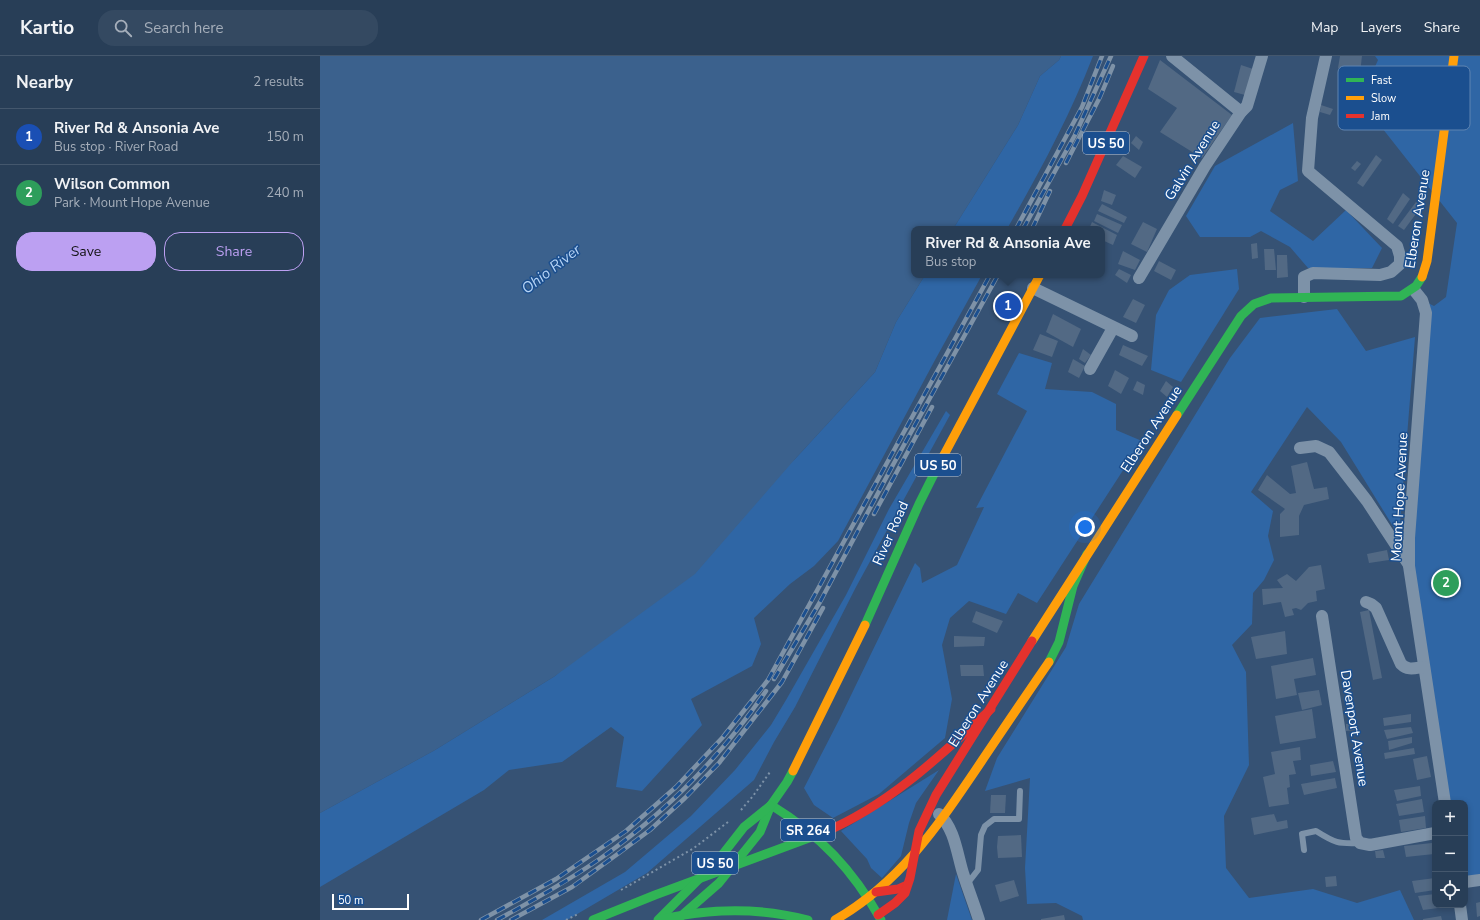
<!DOCTYPE html>
<meta charset="utf-8">
<style>
body{margin:0;font-family:"Nunito Sans",sans-serif;background:#344961;color:#f1f3f6}
.controls{position:absolute;right:12px;bottom:12px;display:grid;overflow:hidden;border-radius:8px;box-shadow:0 2px 6px #0003}
.controls button{width:36px;height:36px;display:grid;place-items:center;padding:0;border:0;border-bottom:1px solid #44576d;background:#283e57;color:#f1f3f6;font:20px sans-serif}
.scale{position:absolute;left:12px;bottom:10px;width:77px;box-sizing:border-box;padding-left:4px;border:2px solid #fff;border-top:0;font-size:11px;line-height:14px;white-space:nowrap;color:#fff;-webkit-text-stroke:3px #1b4f8f;paint-order:stroke}
.you{position:absolute;left:765px;top:471px;width:14px;height:14px;margin:-10px;border:3px solid #fff;border-radius:50%;background:#1a73e8;box-shadow:0 0 0 6px #1a73e833}
.badge{display:grid;place-items:center;width:26px;height:26px;border-radius:50%;background:#bca0f2;color:#fff;font-size:13px;font-weight:700}
.pin{position:absolute;translate:-50% -50%;border:2px solid #fff;box-shadow:0 1px 4px #0006}
.popup{position:absolute;left:591px;top:170px;width:194px;height:52px;box-sizing:border-box;display:grid;place-content:center;border-radius:8px;background:#283e57;filter:drop-shadow(0 1px 3px #0005);font-size:13px;white-space:nowrap;color:#a5aeba}
.popup b{font-size:15px;color:#f1f3f6}
.popup::after{content:'';position:absolute;left:50%;top:100%;margin-left:-8px;border:8px solid transparent;border-top-color:#283e57}
.list{margin:0;padding:0;list-style:none}
h2{display:flex;justify-content:space-between;align-items:center;height:52px;margin:0;padding:0 16px;font-size:17px}
h2 small{font-size:13px;font-weight:400;color:#a5aeba}
.list li{display:grid;grid-template-columns:26px 1fr auto;gap:12px;align-items:center;box-sizing:border-box;height:56px;padding:0 16px;border-top:1px solid #44576d}
.list b{display:block;font-size:15px;white-space:nowrap}
.list p{margin:0;font-size:13px;white-space:nowrap;color:#a5aeba}
.list em{font-size:13px;font-style:normal;color:#a5aeba}
.actions{display:flex;gap:8px;padding:12px 16px}
.actions a{flex:1;padding:9px 0;border:1px solid #bca0f2;border-radius:16px;text-align:center;font-size:14px;color:#bca0f2}
.actions .main{background:#bca0f2;color:#111}
.icon{flex:none;width:22px;height:22px;fill:none;stroke:currentColor;stroke-width:2;stroke-linecap:round;stroke-linejoin:round}
.map{position:relative;flex:none;width:1160px;height:864px;overflow:hidden}
header{display:flex;align-items:center;gap:24px;box-sizing:border-box;height:56px;padding:0 20px;background:#283e57;border-bottom:1px solid #44576d}
header strong{font-size:19px}
nav{display:flex;gap:22px;margin-inline-start:auto;font-size:14px}
.search{width:280px;height:36px;background:#344961;display:flex;align-items:center;gap:10px;box-sizing:border-box;padding:0 14px;border-radius:16px;color:#a5aeba;font-size:15px}
main{display:flex}
aside{flex:1;background:#283e57}
.map>svg:first-child{display:block}
</style>
<header>
<strong>Kartio</strong>
<div class="search"><svg class="icon" aria-label="search" viewBox="0 0 24 24"><circle cx="10" cy="10" r="6"/><path d="M15 15l6 6"/></svg>Search here</div>
<nav><a>Map</a><a>Layers</a><a>Share</a></nav>
</header>
<main>
<aside>
<h2>Nearby<small>2 results</small></h2>
<ul class="list">
<li><span class="badge" style="background:#1a4fb4">1</span><div><b>River Rd &amp; Ansonia Ave</b><p>Bus stop · River Road</p></div><em>150 m</em></li>
<li><span class="badge" style="background:#2e9e5b">2</span><div><b>Wilson Common</b><p>Park · Mount Hope Avenue</p></div><em>240 m</em></li>
</ul>
<div class="actions"><a class="main">Save</a><a>Share</a></div>
</aside>
<div class="map">
<svg width="1160" height="864" viewBox="0 0 1160 864">
<rect width="100%" height="100%" fill="#365274"/>
<!-- green -->
<g fill="#2f66a5">
<path d="M 741,0 L 773,0 C 750,60 719,117 687,173 L 633,173 L 698,69 L 720,20 L 739,4 Z"/>
<path d="M 1055,0 L 1160,0 L 1160,824 L 1145,826 L 1145,747 L 1125,747 L 1089,510 L 1102,244 L 1114,250 L 1126,241 L 1137,167 L 1040,44 L 1058,4 Z"/>
<path d="M 973,67 L 978,125 L 960,134 L 950,155 L 993,185 L 1026,154 L 1062,192 L 1052,212 L 988,212 L 970,191 L 941,175 L 930,181 L 880,181 L 866,160 L 895,110 Z"/>
<path d="M 917,213 L 919,233 L 861,326 L 831,314 L 836,259 L 849,234 L 870,219 Z"/>
<path d="M 605,219 L 662,219 L 615,304 L 518,485 L 494,510 L 470,528 L 434,562 L 441,588 L 432,610 L 371,643 L 382,669 L 322,735 L 296,731 L 304,681 L 291,671 L 242,706 L 189,714 L 164,734 L 0,831 L 0,757 L 115,694 L 235,620 L 475,403 L 555,316 L 576,266 Z"/>
<path d="M 1017,253 L 1046,295 L 1095,281 L 1079,480 L 1021,386 L 987,351 L 931,436 L 953,455 L 948,480 L 954,504 L 944,524 L 933,537 L 932,568 L 912,589 L 926,616 L 929,709 L 904,760 L 906,812 L 929,842 L 993,833 L 1037,847 L 1080,834 L 1094,864 L 763,864 L 762,860 L 736,847 L 707,848 L 705,812 L 710,722 L 665,735 L 677,702 L 746,591 L 759,548 L 910,302 L 940,262 Z"/>
<path d="M 699,297 L 732,307 L 725,333 L 772,336 L 796,348 L 796,374 L 822,385 L 717,547 L 698,537 L 686,558 L 649,545 L 630,562 L 622,589 L 632,643 L 625,682 L 559,738 L 513,762 L 494,749 L 484,732 L 519,664 L 595,507 L 600,512 L 602,527 L 637,509 L 664,451 L 656,452 L 707,355 L 677,338 Z"/>
<path d="M 626,355 L 630,359 L 536,531 L 475,651 L 454,686 L 434,724 L 327,817 L 247,864 L 222,864 L 305,816 L 371,760 L 415,714 L 451,669 L 466,644 L 526,539 L 569,453 Z"/>
<path d="M 619,714 L 596,747 L 589,767 L 581,800 L 562,822 L 551,812 L 547,803 L 521,775 Z"/>
<path d="M 636,818 L 652,864 L 627,864 Z"/>
</g>
<!-- water -->
<path fill="#3b618d" d="M 0,0 L 741,0 L 739,4 L 720,20 L 698,69 L 633,173 L 594,173 L 594,219 L 605,219 L 576,266 L 555,316 L 475,403 L 375,518 L 235,620 L 115,694 L 0,757 Z"/>
<!-- building -->
<g fill="#526984">
<path d="M 1020,0 L 1042,0 L 1040,17 L 1018,12 Z"/>
<path d="M 840,4 L 912,59 L 882,102 L 840,76 L 857,52 L 828,33 Z"/>
<path d="M 921,9 L 933,13 L 925,39 L 914,36 Z"/>
<path d="M 1001,49 L 1013,53 L 1010,59 L 1000,56 Z"/>
<path d="M 1026,53 L 1043,58 L 1041,66 L 1024,60 Z"/>
<path d="M 816,80 L 823,86 L 819,94 L 811,87 Z"/>
<path d="M 1056,99 L 1062,104 L 1043,131 L 1037,127 Z"/>
<path d="M 803,100 L 822,111 L 815,122 L 796,109 Z"/>
<path d="M 1037,105 L 1041,108 L 1035,115 L 1031,112 Z"/>
<path d="M 784,134 L 796,139 L 792,149 L 781,145 Z"/>
<path d="M 1083,137 L 1090,143 L 1073,168 L 1067,163 Z"/>
<path d="M 1096,146 L 1101,151 L 1084,174 L 1078,170 Z"/>
<path d="M 782,148 L 807,161 L 804,167 L 778,155 Z"/>
<path d="M 777,158 L 802,169 L 798,177 L 774,165 Z"/>
<path d="M 772,166 L 797,179 L 793,189 L 782,184 L 782,173 L 769,173 Z"/>
<path d="M 823,166 L 837,173 L 827,196 L 811,188 Z"/>
<path d="M 937,187 L 938,202 L 932,203 L 931,188 Z"/>
<path d="M 944,193 L 954,193 L 956,214 L 945,214 Z"/>
<path d="M 803,195 L 820,204 L 815,214 L 798,208 Z"/>
<path d="M 957,199 L 967,199 L 968,221 L 957,222 Z"/>
<path d="M 839,205 L 856,214 L 851,224 L 834,215 Z"/>
<path d="M 799,213 L 811,219 L 807,227 L 795,219 Z"/>
<path d="M 813,243 L 825,249 L 816,267 L 803,261 Z"/>
<path d="M 733,258 L 761,273 L 753,291 L 726,276 Z"/>
<path d="M 720,278 L 738,285 L 732,301 L 713,294 Z"/>
<path d="M 803,289 L 828,300 L 822,310 L 799,299 Z"/>
<path d="M 763,293 L 771,299 L 765,307 L 759,303 Z"/>
<path d="M 753,303 L 765,310 L 759,322 L 748,316 Z"/>
<path d="M 795,314 L 809,322 L 801,338 L 788,330 Z"/>
<path d="M 817,325 L 825,329 L 823,339 L 813,334 Z"/>
<path d="M 846,325 L 853,331 L 847,341 L 840,335 Z"/>
<path d="M 987,406 L 994,433 L 1007,431 L 1009,443 L 984,449 L 979,460 L 979,479 L 960,481 L 960,458 L 965,453 L 938,434 L 947,419 L 970,438 L 976,437 L 971,410 Z"/>
<path d="M 1067,494 L 1069,504 L 1049,507 L 1047,498 Z"/>
<path d="M 1001,509 L 1005,533 L 996,535 L 997,545 L 988,547 L 981,554 L 976,552 L 972,553 L 974,559 L 965,561 L 961,546 L 943,549 L 942,533 L 963,532 L 957,524 L 967,518 L 976,525 L 989,511 Z"/>
<path d="M 1049,554 L 1062,622 L 1053,624 L 1040,556 Z"/>
<path d="M 656,555 L 683,565 L 677,577 L 652,566 Z"/>
<path d="M 965,575 L 967,598 L 936,603 L 931,581 Z"/>
<path d="M 634,580 L 665,581 L 664,590 L 634,591 Z"/>
<path d="M 993,602 L 996,619 L 974,623 L 977,639 L 956,643 L 951,610 Z"/>
<path d="M 640,609 L 663,609 L 664,620 L 641,620 Z"/>
<path d="M 999,634 L 1002,649 L 982,654 L 978,637 Z"/>
<path d="M 992,653 L 996,682 L 960,688 L 955,660 Z"/>
<path d="M 1091,658 L 1091,666 L 1064,670 L 1063,662 Z"/>
<path d="M 1026,668 L 1036,668 L 1036,674 L 1026,675 Z"/>
<path d="M 1091,671 L 1093,677 L 1067,683 L 1064,674 Z"/>
<path d="M 1092,681 L 1092,687 L 1069,694 L 1068,685 Z"/>
<path d="M 980,691 L 981,704 L 973,705 L 976,718 L 969,719 L 970,731 L 967,732 L 969,748 L 949,751 L 943,721 L 955,718 L 951,696 Z"/>
<path d="M 1094,692 L 1095,698 L 1065,703 L 1064,697 Z"/>
<path d="M 1107,700 L 1111,721 L 1097,724 L 1093,703 Z"/>
<path d="M 1013,705 L 1016,716 L 991,720 L 990,709 Z"/>
<path d="M 1015,722 L 1017,732 L 984,739 L 981,728 Z"/>
<path d="M 1100,730 L 1101,740 L 1077,745 L 1074,734 Z"/>
<path d="M 671,739 L 686,739 L 685,757 L 670,757 Z"/>
<path d="M 1102,743 L 1104,756 L 1079,760 L 1076,748 Z"/>
<path d="M 954,758 L 957,766 L 967,764 L 968,772 L 934,779 L 931,762 Z"/>
<path d="M 1105,760 L 1106,772 L 1081,776 L 1079,764 Z"/>
<path d="M 701,779 L 702,801 L 678,802 L 677,791 L 678,780 Z"/>
<path d="M 1112,787 L 1114,798 L 1086,801 L 1084,790 Z"/>
<path d="M 1063,794 L 1065,802 L 1056,802 L 1055,795 Z"/>
<path d="M 1016,820 L 1017,830 L 1006,831 L 1005,821 Z"/>
<path d="M 1115,822 L 1115,834 L 1095,837 L 1092,825 Z"/>
<path d="M 694,824 L 699,840 L 680,846 L 675,829 Z"/>
<path d="M 1115,838 L 1115,849 L 1118,849 L 1118,852 L 1103,854 L 1098,840 Z"/>
<path d="M 1160,846 L 1160,860 L 1157,861 L 1156,847 Z"/>
<path d="M 744,859 L 745,864 L 721,864 L 721,863 Z"/>
<path d="M 1121,860 L 1122,864 L 1103,864 L 1103,863 Z"/>
</g>
<g fill="none" stroke-linecap="round" stroke-linejoin="round">
<!-- path -->
<g stroke="#7d92a8" stroke-width="2" stroke-dasharray="2 3" stroke-linecap="butt">
<path d="M 421,754 L 433,740 L 450,716"/>
<path d="M 301,834 L 374,792 L 408,766"/>
<path d="M 246,864 L 258,858"/>
</g>
<!-- lane -->
<g stroke="#7d92a8" stroke-width="6">
<path d="M 984,794 L 982,778 L 996,775 C 1015,787 1018,788 1040,787"/>
<path d="M 647,828 L 658,814 L 661,779 L 665,770 L 674,763 L 699,763 L 700,735"/>
</g>
<!-- street -->
<g stroke="#7d92a8" stroke-width="12">
<path d="M 852,0 L 921,56"/>
<path d="M 819,222 L 885,110 L 921,56 L 927,50 L 942,0"/>
<path d="M 713,232 L 812,280"/>
<path d="M 1094,234 L 1102,244 L 1106,257 L 1089,482 L 1089,510 L 1125,747"/>
<path d="M 984,241 L 984,221 L 993,217 L 1060,219 L 1071,216 L 1080,208 L 1080,200 L 1077,190 L 988,115 L 992,62 L 1006,0"/>
<path d="M 770,313 L 793,272"/>
<path d="M 980,392 L 996,390 L 1009,396 L 1047,445 L 1089,509"/>
<path d="M 1046,546 L 1051,548 L 1056,552 L 1081,608 C 1088,615 1095,612 1104,611"/>
<path d="M 1002,560 L 1036,782 L 1040,787 L 1050,789 L 1115,777"/>
<path d="M 619,758 C 635,773 637,798 643,817 C 648,833 654,848 659,864"/>
<path d="M 1145,826 L 1160,824"/>
<path d="M 1140,849 L 1142,864"/>
</g>
<!-- fast -->
<g stroke="#30b455" stroke-width="9">
<path d="M 857,359 L 921,260 L 934,248 L 951,242 L 1081,240 L 1096,230 L 1102,221"/>
<path d="M 545,569 L 599,448 L 617,412"/>
<path d="M 729,606 L 739,586 L 753,530 L 767,498"/>
<path d="M 451,749 C 500,779 533,814 561,864"/>
<path d="M 359,862 L 399,827 L 440,776 L 451,749 L 467,726 L 473,715"/>
<path d="M 273,864 L 335,839 L 505,776"/>
<path d="M 338,864 L 399,803 L 424,771 L 450,750"/>
<path d="M 339,864 C 389,852 438,851 488,864"/>
</g>
<!-- slow -->
<g stroke="#ff9f0a" stroke-width="9">
<path d="M 1102,221 L 1107,205 L 1134,0"/>
<path d="M 617,412 L 720,219"/>
<path d="M 712,585 L 857,359"/>
<path d="M 473,715 L 545,569"/>
<path d="M 515,864 C 579,827 615,774 655,715 C 680,678 704,642 729,606"/>
</g>
<!-- jam -->
<g stroke="#e5322d" stroke-width="9">
<path d="M 745,173 L 762,140 L 824,0"/>
<path d="M 505,776 C 570,748 620,700 671,653"/>
<path d="M 556,836 L 578,833 L 587,829"/>
<path d="M 558,859 L 575,847 L 585,837 L 590,822 L 599,775 L 616,739 L 712,585"/>
</g>
<defs>
<g id="rail">
<path d="M 746,107 L 780,41 L 793,10"/>
<path d="M 696,173 L 762,51 L 782,0"/>
<path d="M 703,173 L 755,79 L 791,0"/>
<path d="M 712,173 L 730,135"/>
<path d="M 554,458 L 612,351"/>
<path d="M 454,623 L 500,546 L 574,407 L 678,219"/>
<path d="M 161,864 L 236,823 L 306,775 L 356,731 L 403,681 L 448,624 L 670,219"/>
<path d="M 177,864 C 212,845 248,825 281,802 C 345,757 402,699 446,635"/>
<path d="M 191,864 L 252,831 L 299,797 L 330,774 L 365,742 L 399,707 L 462,626 L 503,552"/>
</g>
</defs>
<!-- rail casing -->
<use href="#rail" stroke="#7e92a7" stroke-width="4.5"/>
<!-- rail -->
<use href="#rail" stroke="#1b4f8f" stroke-width="3" stroke-dasharray="9" stroke-linecap="butt"/>
</g>
<g text-anchor="middle" stroke-width="3" stroke-linejoin="round" paint-order="stroke">
<!-- shield labels -->
<g fill="#1b4f8f" stroke="#bbcadd" stroke-width="1">
<rect x="763" y="76" width="46" height="22" rx="3"/>
<rect x="595" y="398" width="46" height="22" rx="3"/>
<rect x="461" y="763" width="54" height="22" rx="3"/>
<rect x="372" y="796" width="46" height="22" rx="3"/>
</g>
<g font-size="13" font-weight="bold" fill="#fff">
<text x="786" y="92">US 50</text>
<text x="618" y="414">US 50</text>
<text x="488" y="779">SR 264</text>
<text x="395" y="812">US 50</text>
</g>
<!-- street labels -->
<g font-size="14" fill="#fff" stroke="#1b4f8f">
<text transform="translate(872 104) rotate(-58)" y="5">Galvin Avenue</text>
<text transform="translate(1097 163) rotate(-81)" y="5">Elberon Avenue</text>
<text transform="translate(831 373) rotate(-57)" y="5">Elberon Avenue</text>
<text transform="translate(1079 441) rotate(-87)" y="5">Mount Hope Avenue</text>
<text transform="translate(570 477) rotate(-66)" y="5">River Road</text>
<text transform="translate(658 647) rotate(-58)" y="5">Elberon Avenue</text>
<text transform="translate(1035 672) rotate(81)" y="5">Davenport Avenue</text>
</g>
<!-- water labels -->
<g font-size="15" font-style="italic" fill="#b5d3f5" stroke="#1b4f8f">
<text transform="translate(231 213) rotate(-38)" y="5">Ohio River</text>
</g>
</g>
<!-- legend -->
<rect x="1018" y="10" width="132" height="64" rx="6" fill="#1b4f8f" stroke="#5f84b1" stroke-width="1"/>
<rect x="1026" y="22" width="18" height="4" fill="#30b455"/>
<rect x="1026" y="40" width="18" height="4" fill="#ff9f0a"/>
<rect x="1026" y="58" width="18" height="4" fill="#e5322d"/>
<g font-size="11" fill="#fff">
<text x="1051" y="28">Fast</text>
<text x="1051" y="46">Slow</text>
<text x="1051" y="64">Jam</text>
</g>
</svg>
<div class="controls">
<button>+</button>
<button>−</button>
<button><svg class="icon" aria-label="locate" viewBox="0 0 24 24"><circle cx="12" cy="12" r="6"/><path d="M12 2v4M12 18v4M2 12h4M18 12h4"/></svg></button>
</div>
<div class="scale">50 m</div>
<div class="you"></div>
<div class="pin badge" style="left:688px;top:250px;background:#1a4fb4">1</div>
<div class="popup"><b>River Rd &amp; Ansonia Ave</b>Bus stop</div>
<div class="pin badge" style="left:1126px;top:527px;background:#2e9e5b">2</div>
</div>
</main>
